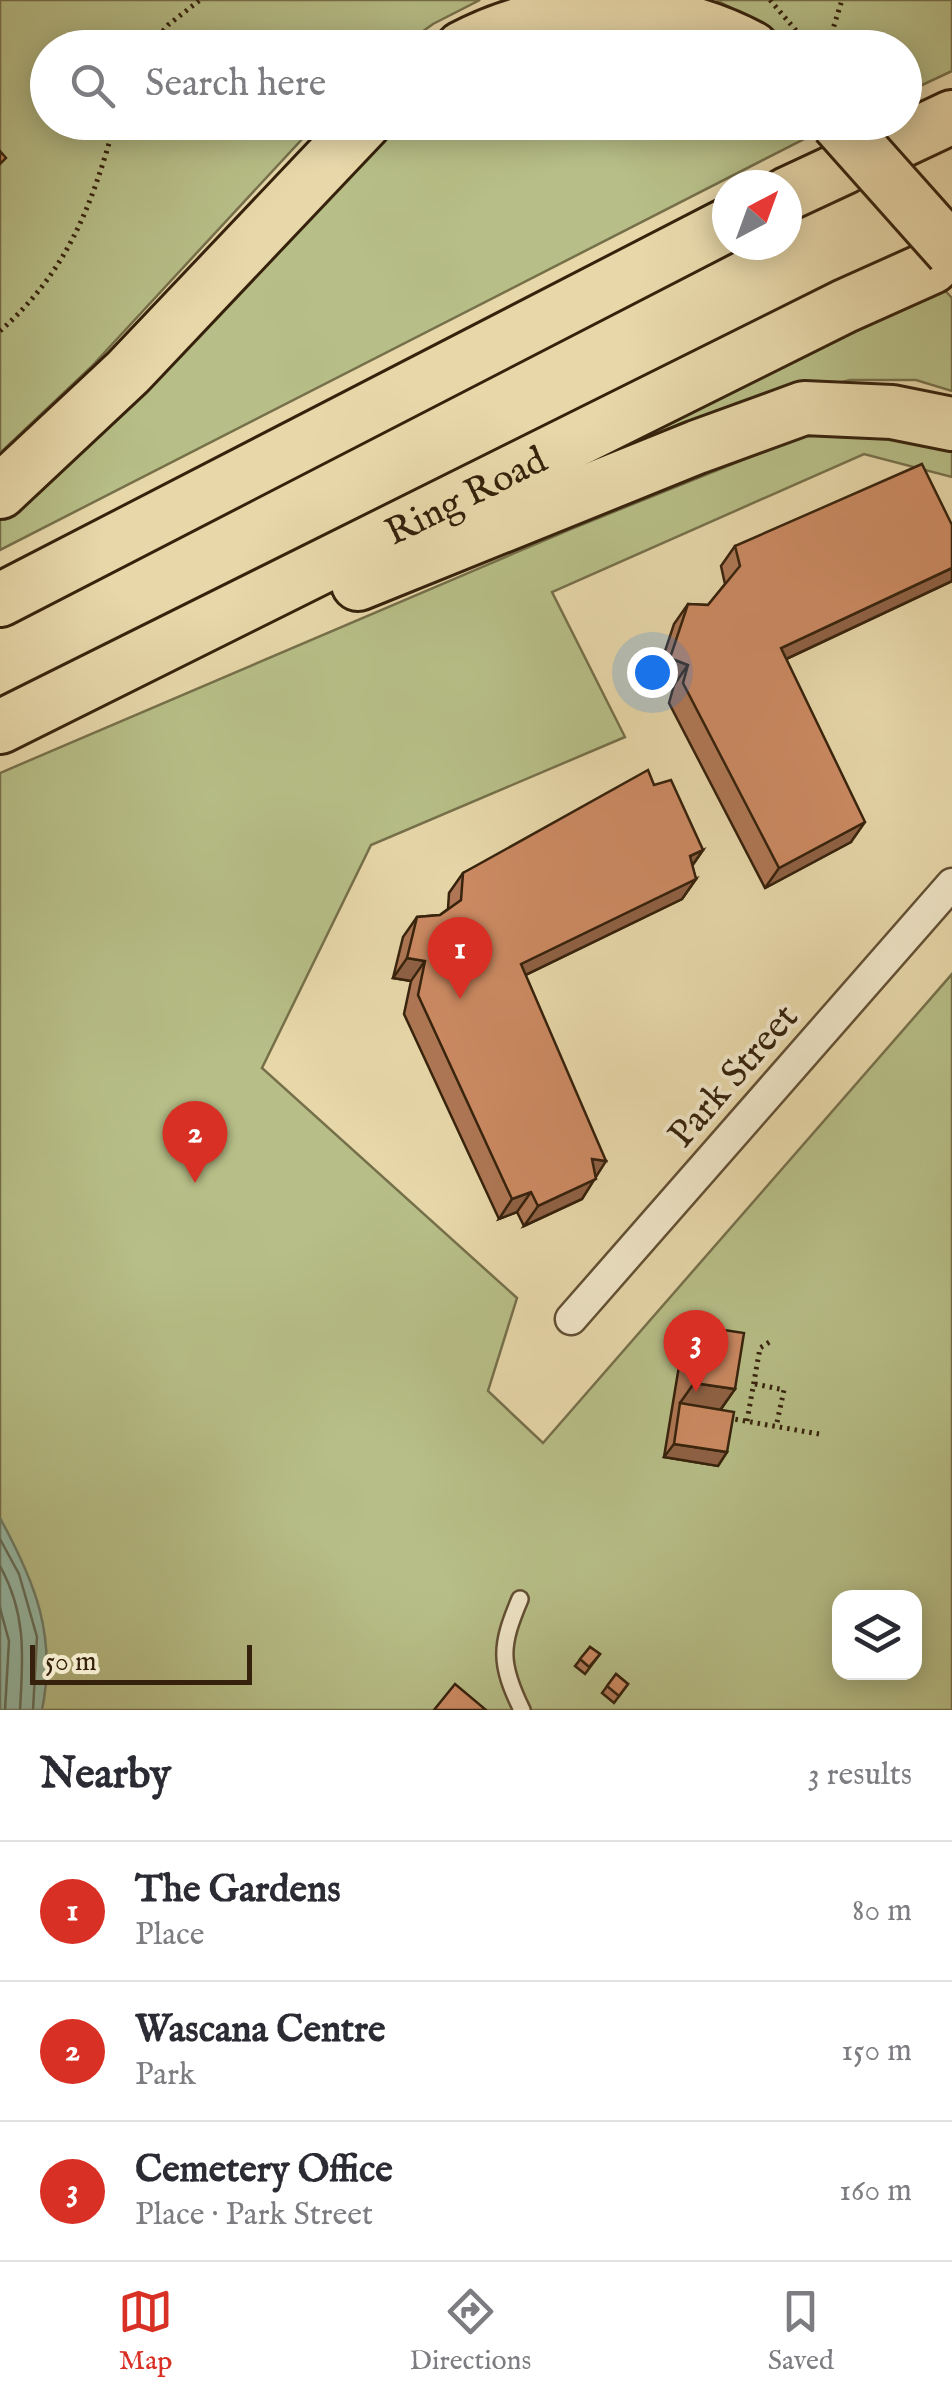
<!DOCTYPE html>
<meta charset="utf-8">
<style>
body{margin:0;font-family:"IM FELL English",serif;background:#f2f2f3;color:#2b2b33}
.controls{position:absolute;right:30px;bottom:30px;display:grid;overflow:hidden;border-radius:20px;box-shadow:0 5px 25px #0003}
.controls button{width:90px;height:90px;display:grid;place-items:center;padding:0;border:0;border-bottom:2px solid #e1e1e2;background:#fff;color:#2b2b33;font:50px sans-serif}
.compass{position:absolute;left:712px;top:170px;width:90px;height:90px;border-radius:50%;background:#fff;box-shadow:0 5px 25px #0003;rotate:41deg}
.scale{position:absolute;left:30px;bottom:25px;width:222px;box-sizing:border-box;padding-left:10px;border:5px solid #36220c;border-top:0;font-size:28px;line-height:35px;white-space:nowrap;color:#36220c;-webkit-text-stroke:8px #efe5c7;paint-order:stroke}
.you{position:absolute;left:652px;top:672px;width:35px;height:35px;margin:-25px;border:8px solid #fff;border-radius:50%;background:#1a73e8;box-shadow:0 0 0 15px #1a73e833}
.badge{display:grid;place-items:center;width:65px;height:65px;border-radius:50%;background:#d93025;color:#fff;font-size:32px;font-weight:700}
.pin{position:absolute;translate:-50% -82px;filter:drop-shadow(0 2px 5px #0008)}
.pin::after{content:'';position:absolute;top:52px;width:35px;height:30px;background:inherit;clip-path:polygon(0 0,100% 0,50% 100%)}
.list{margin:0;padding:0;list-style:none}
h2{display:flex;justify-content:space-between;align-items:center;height:130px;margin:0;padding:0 40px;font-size:42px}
h2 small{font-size:32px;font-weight:400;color:#7c7c81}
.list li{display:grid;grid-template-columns:65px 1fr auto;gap:30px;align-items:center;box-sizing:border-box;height:140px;padding:0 40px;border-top:2px solid #e1e1e2}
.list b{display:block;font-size:38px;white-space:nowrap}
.list p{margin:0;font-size:32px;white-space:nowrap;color:#7c7c81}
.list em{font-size:32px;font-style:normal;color:#7c7c81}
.icon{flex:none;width:55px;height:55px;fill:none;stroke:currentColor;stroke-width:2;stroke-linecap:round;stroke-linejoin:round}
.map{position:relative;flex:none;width:952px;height:1710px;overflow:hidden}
.search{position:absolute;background:#fff;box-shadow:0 5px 25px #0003;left:30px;right:30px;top:30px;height:110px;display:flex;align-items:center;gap:25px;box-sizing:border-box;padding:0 35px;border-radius:55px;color:#7c7c81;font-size:38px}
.sheet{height:550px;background:#fff}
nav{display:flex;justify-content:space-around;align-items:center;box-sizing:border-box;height:140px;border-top:2px solid #e1e1e2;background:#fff;font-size:28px;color:#7c7c81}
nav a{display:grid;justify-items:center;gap:5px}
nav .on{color:#d93025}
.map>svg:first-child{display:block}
</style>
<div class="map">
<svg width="952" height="1710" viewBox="0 0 952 1710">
<rect width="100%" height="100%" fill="#e7d7a9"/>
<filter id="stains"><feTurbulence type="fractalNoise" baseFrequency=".002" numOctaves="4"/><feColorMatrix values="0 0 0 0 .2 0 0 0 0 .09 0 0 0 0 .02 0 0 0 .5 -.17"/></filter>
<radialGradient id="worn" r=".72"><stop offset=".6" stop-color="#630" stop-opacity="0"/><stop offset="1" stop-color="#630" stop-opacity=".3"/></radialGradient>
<!-- green -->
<g fill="#b7be87" stroke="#76704a" stroke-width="2.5" fill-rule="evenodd">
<path d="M 0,0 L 480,0 L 433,24 L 401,47 L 48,48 L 48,122 L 317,123 L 91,367 L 0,453 Z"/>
<path d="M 716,0 L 952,0 L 952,71 L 905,93 L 904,48 L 791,47 L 757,22 Z"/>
<path d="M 798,122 L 808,137 L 0,550 L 0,505 L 389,123 Z"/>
<path d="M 939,284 L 952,298 L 952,391 L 916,380 L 850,380 L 769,400 L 426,545 Z"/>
<path d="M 879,426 L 952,437 L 952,477 L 864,454 L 552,592 L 625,737 L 371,845 L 262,1068 L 517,1298 L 488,1391 L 543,1443 L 952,974 L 952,1710 L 0,1710 L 0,773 L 571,529 L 800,437 ZM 840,1598 L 914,1598 L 914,1672 L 840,1672 Z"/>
</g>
<!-- water -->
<path fill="#97baa6" stroke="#707d68" stroke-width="2.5" d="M 0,1518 C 35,1582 57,1636 42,1710 L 0,1710 Z"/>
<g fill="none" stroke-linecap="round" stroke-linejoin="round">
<!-- shore -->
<g stroke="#666e59" stroke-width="2.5">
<path d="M 0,1539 L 19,1574 L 37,1637 L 33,1710"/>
<path d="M 0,1566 C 27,1615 23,1657 20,1710"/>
<path d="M 0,1608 L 9,1641 L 5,1710"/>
</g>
<defs>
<path id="service" d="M 520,1599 C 500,1646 499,1663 522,1710"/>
<path id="minor" d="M 571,1319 L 952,884"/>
<g id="motorway">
<path d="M 462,48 C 553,0 662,0 752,48"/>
<path d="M 901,141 L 952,117"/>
<path d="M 787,194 L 845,167"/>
<path d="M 0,492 L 128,372 L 365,122"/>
<path d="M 358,584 L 697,447 L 804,408 L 892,412 L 952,424"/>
<path d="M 0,600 L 727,225"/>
<path id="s1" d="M 0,727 L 845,306 L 932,267"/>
</g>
</defs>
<!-- service casing -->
<use href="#service" stroke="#624f33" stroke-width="20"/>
<!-- minor casing -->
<use href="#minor" stroke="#624f33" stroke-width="35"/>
<!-- motorway casing -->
<use href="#motorway" stroke="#36220c" stroke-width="58"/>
<!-- path -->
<g stroke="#36220c" stroke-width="5" stroke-dasharray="2.5 5" stroke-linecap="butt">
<path d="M 770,0 L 811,48"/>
<path d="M 148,48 L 168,25 L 200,0"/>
<path d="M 827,48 L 842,0"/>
<path d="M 0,331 C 67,272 92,206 115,122"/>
<path d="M 755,1384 L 784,1390 L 776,1427"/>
<path d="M 728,1418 L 819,1434"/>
<path d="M 747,1421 L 760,1348 L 771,1341"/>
</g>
<!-- service -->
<use href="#service" stroke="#efe5c7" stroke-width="15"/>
<!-- minor -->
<use href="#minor" stroke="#efe5c7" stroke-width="30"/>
<!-- motorway -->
<use href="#motorway" stroke="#e7d7a9" stroke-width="52"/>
<defs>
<path id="motorway-bridge" d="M 837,122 L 952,251"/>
</defs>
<!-- motorway-bridge casing -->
<use href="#motorway-bridge" stroke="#36220c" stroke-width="58" stroke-linecap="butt"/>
<!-- motorway-bridge -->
<use href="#motorway-bridge" stroke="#e7d7a9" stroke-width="52"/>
</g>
<!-- wall -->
<g fill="#af7755" stroke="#36220c" stroke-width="2.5">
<path d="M 952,525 L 952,581 L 786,659 L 851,842 L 765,888 L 669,703 L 674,685 L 656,678 L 674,624 L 688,604 L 708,605 L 725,584 L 721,566 L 735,546 Z"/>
<path d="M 654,785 L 703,850 L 692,866 L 696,879 L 682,899 L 525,975 L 596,1176 L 582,1199 L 524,1226 L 517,1212 L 499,1219 L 404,1014 L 411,981 L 393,978 L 403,937 L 417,917 L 440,915 L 448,909 L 449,893 L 463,873 Z"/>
<path d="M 704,1327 L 735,1389 L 721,1409 L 727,1452 L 718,1466 L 664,1457 L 680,1360 Z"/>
<path d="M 590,1647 L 600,1654 L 585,1674 L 575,1666 Z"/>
<path d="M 616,1674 L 628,1684 L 614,1703 L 602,1693 Z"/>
</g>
<!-- shaded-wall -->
<g fill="#8f6145" stroke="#36220c" stroke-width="2.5">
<path d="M 952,568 L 952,581 L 767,668 L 781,648 Z"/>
<path d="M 670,658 L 688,665 L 674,685 L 656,678 Z"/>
<path d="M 865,822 L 851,842 L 765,888 L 779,868 Z"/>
<path d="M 703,850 L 689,870 L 690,856 Z"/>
<path d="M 696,879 L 682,899 L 507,984 L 521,964 Z"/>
<path d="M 407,958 L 425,961 L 411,981 L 393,978 Z"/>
<path d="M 592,1159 L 606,1161 L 582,1199 L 524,1226 L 538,1206 Z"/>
<path d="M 531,1192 L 517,1212 L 499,1219 L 512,1199 Z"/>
<path d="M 694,1383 L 735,1389 L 711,1423 L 680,1403 Z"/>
<path d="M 674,1444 L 727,1452 L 718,1466 L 664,1457 Z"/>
</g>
<!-- building -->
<g fill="#cc8a63" stroke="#36220c" stroke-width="2.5">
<path d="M 0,151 L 6,158 L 0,164 Z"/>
<path d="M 922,464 L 952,525 L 952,568 L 781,648 L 865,822 L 779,868 L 683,683 L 688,665 L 670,658 L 688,604 L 708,605 L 740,566 L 735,546 Z"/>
<path d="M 648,770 L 654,785 L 671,780 L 703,850 L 690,856 L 696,879 L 521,964 L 606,1161 L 592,1159 L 596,1179 L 538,1206 L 531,1192 L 512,1199 L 418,995 L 425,961 L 407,958 L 417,917 L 440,915 L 461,900 L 463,873 Z"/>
<path d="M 704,1327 L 744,1333 L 735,1389 L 694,1383 Z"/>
<path d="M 680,1403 L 734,1412 L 727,1452 L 674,1444 Z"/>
<path d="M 590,1647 L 600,1654 L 589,1667 L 580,1659 Z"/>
<path d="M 616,1674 L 628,1684 L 619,1696 L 607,1686 Z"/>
<path d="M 455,1684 L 486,1710 L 434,1710 Z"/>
</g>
<g text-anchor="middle" stroke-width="8" stroke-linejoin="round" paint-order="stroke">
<!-- street labels -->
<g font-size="38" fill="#36220c" stroke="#efe5c7">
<text dy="13" stroke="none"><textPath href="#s1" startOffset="520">Ring Road</textPath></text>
<text transform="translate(732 1075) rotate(-49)" y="13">Park Street</text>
</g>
</g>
<rect width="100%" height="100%" filter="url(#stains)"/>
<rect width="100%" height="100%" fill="url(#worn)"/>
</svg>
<div class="controls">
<button><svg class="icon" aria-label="layers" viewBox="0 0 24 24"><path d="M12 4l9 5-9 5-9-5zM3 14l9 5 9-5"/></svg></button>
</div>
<svg class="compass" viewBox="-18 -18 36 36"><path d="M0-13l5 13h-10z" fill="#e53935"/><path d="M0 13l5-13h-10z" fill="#7c7c81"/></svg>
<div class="scale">50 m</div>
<div class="you"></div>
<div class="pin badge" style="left:460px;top:999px">1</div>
<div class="pin badge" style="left:195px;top:1183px">2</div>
<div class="pin badge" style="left:696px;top:1392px">3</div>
<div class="search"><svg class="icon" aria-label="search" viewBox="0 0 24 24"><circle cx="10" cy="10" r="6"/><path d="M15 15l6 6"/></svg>Search here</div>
</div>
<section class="sheet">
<h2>Nearby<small>3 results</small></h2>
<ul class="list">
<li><span class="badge">1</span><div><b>The Gardens</b><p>Place</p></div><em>80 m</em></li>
<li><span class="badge">2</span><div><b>Wascana Centre</b><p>Park</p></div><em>150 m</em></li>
<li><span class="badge">3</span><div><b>Cemetery Office</b><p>Place · Park Street</p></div><em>160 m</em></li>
</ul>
</section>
<nav>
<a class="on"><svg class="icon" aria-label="map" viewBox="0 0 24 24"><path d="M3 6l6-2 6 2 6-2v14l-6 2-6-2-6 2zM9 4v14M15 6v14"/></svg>Map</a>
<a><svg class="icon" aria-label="directions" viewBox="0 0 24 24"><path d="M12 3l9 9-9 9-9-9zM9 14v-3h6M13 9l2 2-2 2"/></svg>Directions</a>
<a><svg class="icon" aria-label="saved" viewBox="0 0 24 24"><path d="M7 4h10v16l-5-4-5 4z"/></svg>Saved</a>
</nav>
